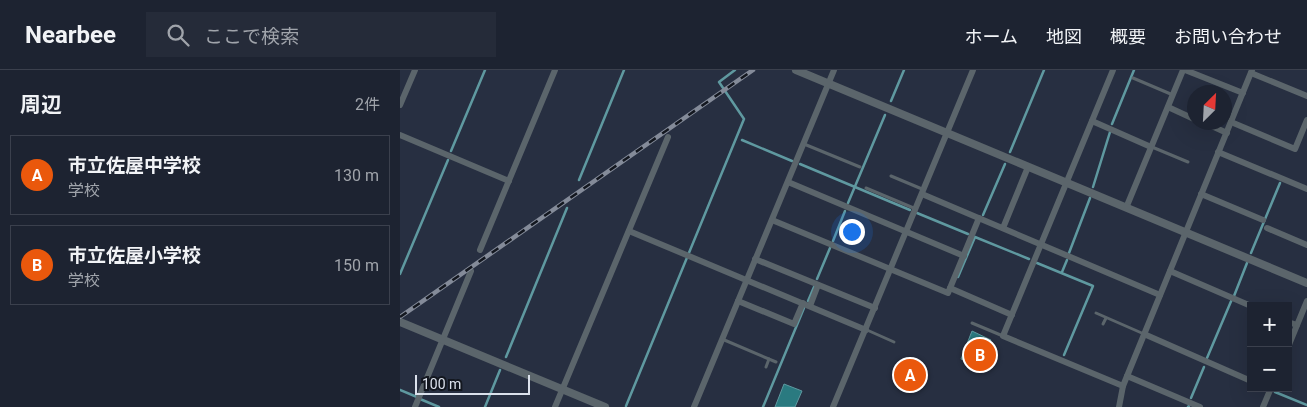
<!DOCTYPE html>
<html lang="ja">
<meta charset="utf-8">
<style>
body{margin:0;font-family:Roboto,"Noto Sans JP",sans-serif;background:#252b39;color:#f1f3f6}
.controls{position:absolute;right:15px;bottom:15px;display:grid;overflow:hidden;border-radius:0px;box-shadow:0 5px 20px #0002}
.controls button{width:45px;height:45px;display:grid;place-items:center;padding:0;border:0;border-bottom:1px solid #3b404d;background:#1d2331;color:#f1f3f6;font:25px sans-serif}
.compass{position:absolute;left:787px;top:15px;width:45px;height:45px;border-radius:50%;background:#1d2331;box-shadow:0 5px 20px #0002;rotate:24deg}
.scale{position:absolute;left:15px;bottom:12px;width:115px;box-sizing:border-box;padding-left:5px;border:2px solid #dbe1ec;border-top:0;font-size:14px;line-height:18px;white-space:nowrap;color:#dbe1ec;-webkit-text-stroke:4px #13171f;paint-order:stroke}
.you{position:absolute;left:451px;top:161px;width:18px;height:18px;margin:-12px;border:4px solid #fff;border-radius:50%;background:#1a73e8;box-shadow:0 0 0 8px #1a73e833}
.badge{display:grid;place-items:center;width:32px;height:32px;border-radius:50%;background:#ea580c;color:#fff;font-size:16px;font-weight:700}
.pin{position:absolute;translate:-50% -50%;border:2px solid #fff;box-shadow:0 1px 5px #0006}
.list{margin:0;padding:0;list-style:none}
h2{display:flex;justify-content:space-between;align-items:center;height:65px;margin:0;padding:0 20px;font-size:21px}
h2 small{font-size:16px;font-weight:400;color:#a0a4ab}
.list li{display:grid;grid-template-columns:32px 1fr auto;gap:15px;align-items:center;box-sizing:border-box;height:80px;margin:0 10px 10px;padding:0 10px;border:1px solid #3b404d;border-radius:0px}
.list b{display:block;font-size:19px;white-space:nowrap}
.list p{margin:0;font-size:16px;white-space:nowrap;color:#a0a4ab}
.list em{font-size:16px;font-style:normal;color:#a0a4ab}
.icon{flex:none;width:28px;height:28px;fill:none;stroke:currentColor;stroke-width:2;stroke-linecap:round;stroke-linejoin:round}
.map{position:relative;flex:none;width:907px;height:337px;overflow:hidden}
header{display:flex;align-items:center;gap:30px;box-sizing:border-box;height:70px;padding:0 25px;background:#1d2331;border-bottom:1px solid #3b404d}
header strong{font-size:24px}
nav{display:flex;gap:28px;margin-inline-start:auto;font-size:18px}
.search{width:350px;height:45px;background:#252b39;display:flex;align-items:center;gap:12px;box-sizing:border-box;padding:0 18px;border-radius:0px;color:#a0a4ab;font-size:19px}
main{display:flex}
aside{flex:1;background:#1d2331}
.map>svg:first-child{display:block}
</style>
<header>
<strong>Nearbee</strong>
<div class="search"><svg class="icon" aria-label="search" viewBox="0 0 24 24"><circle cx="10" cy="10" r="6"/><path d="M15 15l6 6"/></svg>ここで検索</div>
<nav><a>ホーム</a><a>地図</a><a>概要</a><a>お問い合わせ</a></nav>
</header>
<main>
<aside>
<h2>周辺<small>2件</small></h2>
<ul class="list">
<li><span class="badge">A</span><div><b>市立佐屋中学校</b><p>学校</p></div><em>130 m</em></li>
<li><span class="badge">B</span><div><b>市立佐屋小学校</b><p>学校</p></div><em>150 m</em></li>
</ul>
</aside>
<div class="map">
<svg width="907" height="337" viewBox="0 0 907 337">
<rect width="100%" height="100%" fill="#272f41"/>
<!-- water -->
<g fill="#2a7a80" stroke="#5f99a0">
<path d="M 572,261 L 591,270 L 580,297 L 561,289 Z"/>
<path d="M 384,314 L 402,321 L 395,337 L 375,337 Z"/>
</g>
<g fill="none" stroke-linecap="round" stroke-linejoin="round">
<!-- stream -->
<g stroke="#5f99a0" stroke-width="2.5">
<path d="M 491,31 L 504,0"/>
<path d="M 712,54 L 734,0"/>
<path d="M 342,70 L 392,91"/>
<path d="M 51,81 L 85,0"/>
<path d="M 610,82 L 644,0"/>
<path d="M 400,94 L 510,140"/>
<path d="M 179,110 L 224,0"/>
<path d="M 693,117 L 710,62"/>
<path d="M 448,133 L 485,45"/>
<path d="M 517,143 L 568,164"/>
<path d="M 583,145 L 605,94"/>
<path d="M 433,171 L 445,141"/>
<path d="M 669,183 L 690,128"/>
<path d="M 851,183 L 880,113"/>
<path d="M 637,193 L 693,216 L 664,285"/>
<path d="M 662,202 L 667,190"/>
<path d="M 0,204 L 48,90"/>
<path d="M 558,207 L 575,167 L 629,189"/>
<path d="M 417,209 L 430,178"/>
<path d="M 834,226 L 847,193"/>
<path d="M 408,231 L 414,217"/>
<path d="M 106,287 L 167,138"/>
<path d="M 807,288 L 832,229"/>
<path d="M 0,320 L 17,327"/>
<path d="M 875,322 L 907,335"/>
<path d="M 791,328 L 804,297"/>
<path d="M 20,329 L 39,337"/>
<path d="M 226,336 L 344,49 L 319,12 L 335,0"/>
<path d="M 85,337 L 100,300"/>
<path d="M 363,337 L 404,238"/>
<path d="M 788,337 L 789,336"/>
</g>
<!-- service -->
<g stroke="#5b656b" stroke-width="3">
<path d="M 733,8 L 773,25"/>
<path d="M 404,74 L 460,97"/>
<path d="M 752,77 L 788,92"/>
<path d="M 491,106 L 522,119"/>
<path d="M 466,118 L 516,139"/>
<path d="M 696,243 L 744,264"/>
<path d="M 572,253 L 603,266"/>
<path d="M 703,254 L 706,248"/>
<path d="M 467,260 L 494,272"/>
<path d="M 322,269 L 376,292"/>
<path d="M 366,297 L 369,289"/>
</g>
<!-- minor -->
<g stroke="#5b656b" stroke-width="6">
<path d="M 713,0 L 603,266 L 723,316"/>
<path d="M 785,0 L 843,23"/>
<path d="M 851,3 L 907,26"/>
<path d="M 0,35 L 15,0"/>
<path d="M 768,37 L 794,49"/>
<path d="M 692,51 L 751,77"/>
<path d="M 803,52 L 827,63"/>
<path d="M 831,52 L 895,79 L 907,50"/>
<path d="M 0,65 L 109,111"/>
<path d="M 818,82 L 907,119"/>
<path d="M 388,112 L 564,186"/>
<path d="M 522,124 L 760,225"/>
<path d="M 801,124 L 863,150"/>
<path d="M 726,138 L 783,0"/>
<path d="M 372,150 L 548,223 L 579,148"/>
<path d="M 603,158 L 628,97"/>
<path d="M 867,158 L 907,175"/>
<path d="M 229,161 L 466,260"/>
<path d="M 80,180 L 155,0"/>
<path d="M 355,189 L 475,238"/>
<path d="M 770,201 L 851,236"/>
<path d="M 550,218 L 612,245"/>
<path d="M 338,231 L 394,254 L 403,233"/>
<path d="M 410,236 L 418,215"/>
<path d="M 888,252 L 897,255"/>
<path d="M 744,264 L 851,311"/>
<path d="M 888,277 L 907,231"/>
<path d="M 727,306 L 800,337"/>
<path d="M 15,337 L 71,201"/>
<path d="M 155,337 L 268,67"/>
<path d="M 294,337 L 434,0"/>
<path d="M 433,337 L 573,0"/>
<path d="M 719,337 L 723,316 L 852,0"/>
<path d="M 863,337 L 871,318"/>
</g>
<!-- tertiary -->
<g stroke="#5b656b" stroke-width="8">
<path d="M 396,0 L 907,213"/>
<path d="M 0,252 L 205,337"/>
</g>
<defs>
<path id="rail" d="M 0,247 L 353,0"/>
</defs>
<!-- rail casing -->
<use href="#rail" stroke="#848b99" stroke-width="4.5"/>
<!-- rail -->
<use href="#rail" stroke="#13171f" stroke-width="2.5" stroke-dasharray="8" stroke-linecap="butt"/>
</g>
</svg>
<div class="controls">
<button>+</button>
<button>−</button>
</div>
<svg class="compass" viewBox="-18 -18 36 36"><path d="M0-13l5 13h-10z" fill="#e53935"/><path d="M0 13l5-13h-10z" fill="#a0a4ab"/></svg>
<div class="scale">100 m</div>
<div class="you"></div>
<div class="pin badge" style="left:510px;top:305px">A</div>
<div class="pin badge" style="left:580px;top:285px">B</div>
</div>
</main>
